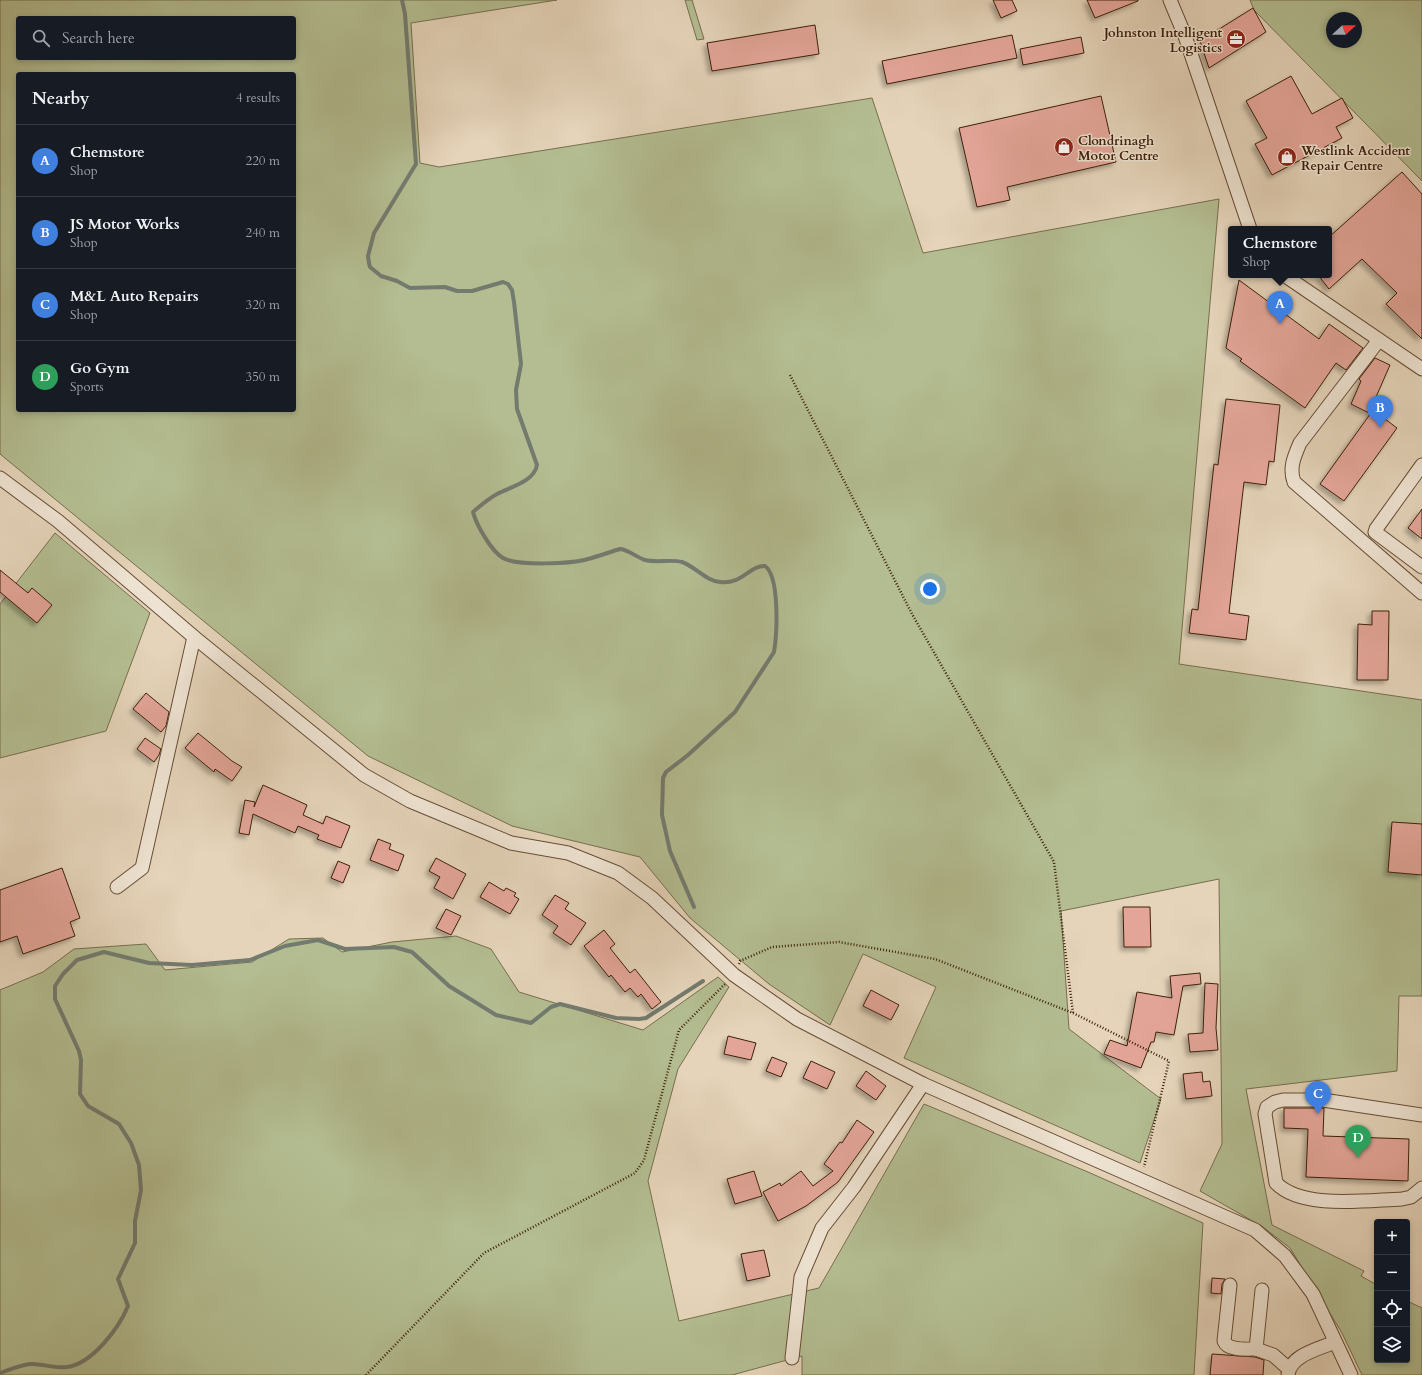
<!DOCTYPE html>
<meta charset="utf-8">
<style>
body{margin:0;font-family:Cardo,serif;background:#242831;color:#f1f3f6}
.controls{position:absolute;right:12px;bottom:12px;display:grid;overflow:hidden;border-radius:4px;box-shadow:0 2px 6px #0003}
.controls button{width:36px;height:36px;display:grid;place-items:center;padding:0;border:0;border-bottom:1px solid #363941;background:#171b24;color:#f1f3f6;font:20px sans-serif}
.compass{position:absolute;left:1326px;top:12px;width:36px;height:36px;border-radius:50%;background:#171b24;box-shadow:0 2px 6px #0003;rotate:69deg}
.you{position:absolute;left:930px;top:589px;width:14px;height:14px;margin:-10px;border:3px solid #fff;border-radius:50%;background:#1a73e8;box-shadow:0 0 0 6px #1a73e833}
.badge{display:grid;place-items:center;width:26px;height:26px;border-radius:50%;background:#c59692;color:#fff;font-size:13px;font-weight:700}
.pin{position:absolute;translate:-50% -33px;filter:drop-shadow(0 1px 2px #0008)}
.pin::after{content:'';position:absolute;top:21px;width:14px;height:12px;background:inherit;clip-path:polygon(0 0,100% 0,50% 100%)}
.popup{position:absolute;left:1228px;top:226px;width:104px;height:52px;box-sizing:border-box;display:grid;place-content:center;border-radius:4px;background:#171b24;filter:drop-shadow(0 1px 3px #0005);font-size:13px;white-space:nowrap;color:#9ea1a6}
.popup b{font-size:15px;color:#f1f3f6}
.popup::after{content:'';position:absolute;left:50%;top:100%;margin-left:-8px;border:8px solid transparent;border-top-color:#171b24}
.list{margin:0;padding:0;list-style:none}
h2{display:flex;justify-content:space-between;align-items:center;height:52px;margin:0;padding:0 16px;font-size:17px}
h2 small{font-size:13px;font-weight:400;color:#9ea1a6}
.list li{display:grid;grid-template-columns:26px 1fr auto;gap:12px;align-items:center;box-sizing:border-box;height:72px;padding:0 16px;border-top:1px solid #363941}
.list b{display:block;font-size:15px;white-space:nowrap}
.list p{margin:0;font-size:13px;white-space:nowrap;color:#9ea1a6}
.list em{font-size:13px;font-style:normal;color:#9ea1a6}
.icon{flex:none;width:22px;height:22px;fill:none;stroke:currentColor;stroke-width:2;stroke-linecap:round;stroke-linejoin:round}
.map{position:relative;flex:none;width:1422px;height:1375px;overflow:hidden}
.search{position:absolute;background:#171b24;box-shadow:0 2px 6px #0003;left:16px;top:16px;width:280px;height:44px;display:flex;align-items:center;gap:10px;box-sizing:border-box;padding:0 14px;border-radius:4px;color:#9ea1a6;font-size:15px}
.panel{position:absolute;background:#171b24;box-shadow:0 2px 6px #0003;left:16px;top:72px;width:280px;height:340px;border-radius:4px}
.map>svg:first-child{display:block}
</style>
<div class="map">
<svg width="1422" height="1375" viewBox="0 0 1422 1375">
<defs>
<filter id="shadow"><feDropShadow dx="-3.5" dy="3.5" stdDeviation="2" flood-color="#0004"/></filter>
</defs>
<rect width="100%" height="100%" fill="#e5d4ba"/>
<filter id="stains"><feTurbulence type="fractalNoise" baseFrequency=".005" numOctaves="4"/><feColorMatrix values="0 0 0 0 .2 0 0 0 0 .09 0 0 0 0 .02 0 0 0 .5 -.17"/></filter>
<radialGradient id="worn" r=".72"><stop offset=".6" stop-color="#630" stop-opacity="0"/><stop offset="1" stop-color="#630" stop-opacity=".3"/></radialGradient>
<!-- green -->
<g fill="#b3bd91" stroke="#786e4e" fill-rule="evenodd">
<path d="M 0,0 L 557,0 L 411,23 L 420,163 L 439,167 L 872,98 L 923,253 L 1219,199 L 1179,664 L 1422,700 L 1422,996 L 1399,996 L 1397,1071 L 1246,1089 L 1272,1225 L 1364,1271 L 1361,1276 L 1377,1285 L 1377,1360 L 1407,1360 L 1407,1301 L 1422,1308 L 1422,1375 L 1362,1375 L 1342,1333 L 1290,1248 L 1263,1227 L 1200,1191 L 1222,1144 L 1219,879 L 1061,911 L 1069,1029 L 1161,1099 L 1140,1163 L 904,1058 L 936,987 L 863,954 L 830,1025 L 769,984 L 690,918 L 640,857 L 512,826 L 368,756 L 0,454 ZM 18,18 L 294,18 L 294,58 L 18,58 ZM 18,74 L 294,74 L 294,410 L 18,410 Z"/>
<path d="M 685,0 L 692,0 L 704,39 L 697,40 Z"/>
<path d="M 1250,0 L 1422,0 L 1422,181 L 1254,10 ZM 1332,18 L 1356,18 L 1356,42 L 1332,42 Z"/>
<path d="M 55,533 L 150,613 L 106,731 L 0,758 L 0,604 Z"/>
<path d="M 456,936 L 491,949 L 519,992 L 643,1030 L 718,977 L 729,987 L 678,1069 L 648,1181 L 679,1321 L 819,1288 L 924,1104 L 1088,1172 L 1203,1223 L 1194,1375 L 802,1375 L 802,1356 L 732,1375 L 0,1375 L 0,990 L 43,972 L 74,949 L 146,944 L 165,970 L 252,962 L 289,939 L 323,938 L 342,952 L 392,942 Z"/>
</g>
<g fill="none" stroke-linecap="round" stroke-linejoin="round">
<!-- stream -->
<g stroke="#737b6f" stroke-width="4">
<path d="M 402,0 L 405,14 L 416,164 L 374,233 L 368,256 L 369,263 L 370,267 L 381,276 L 397,281 L 410,288 L 445,287 L 457,291 L 472,291 L 503,282 L 508,284 L 512,290 L 514,302 L 521,364 L 516,390 L 517,409 L 537,465 C 534,482 510,487 497,494 C 488,499 481,505 473,512 C 476,524 491,551 503,558 C 517,566 572,564 588,559 C 599,556 610,552 620,549 C 629,550 636,557 645,560 C 658,563 671,559 682,562 C 696,567 706,581 720,582 C 742,585 750,565 765,566 C 780,577 777,634 774,652 L 735,712 L 688,755 L 666,772 L 663,778 L 662,815 L 670,851 L 694,907"/>
<path d="M 0,1373 C 9,1370 20,1365 30,1364 C 42,1363 54,1369 67,1367 C 92,1364 119,1328 128,1306 L 118,1279 L 135,1243 L 135,1221 L 141,1190 L 139,1165 L 131,1143 L 119,1124 L 88,1106 L 80,1094 L 81,1060 L 79,1051 L 55,999 L 55,986 L 63,974 L 77,960 L 104,952 L 149,963 L 192,965 L 250,960 L 285,946 L 318,940 L 345,949 L 394,947 L 412,952 L 449,986 L 496,1015 L 531,1023 L 551,1007 L 560,1004 L 616,1018 L 639,1019 L 646,1018 L 703,981"/>
</g>
</g>
<!-- building -->
<g fill="#e3a598" stroke="#3e200b" filter="url(#shadow)">
<path d="M 993,0 L 1012,0 L 1017,11 L 1001,18 Z"/>
<path d="M 1087,0 L 1138,0 L 1138,1 L 1095,18 Z"/>
<path d="M 1253,8 L 1266,32 L 1209,68 L 1200,41 Z"/>
<path d="M 815,25 L 819,54 L 712,71 L 707,43 Z"/>
<path d="M 1012,35 L 1017,58 L 887,84 L 882,61 Z"/>
<path d="M 1081,37 L 1084,53 L 1023,65 L 1020,49 Z"/>
<path d="M 1291,76 L 1312,114 L 1342,98 L 1353,118 L 1336,127 L 1342,138 L 1272,175 L 1255,144 L 1267,138 L 1246,101 Z"/>
<path d="M 1101,96 L 1116,162 L 1007,187 L 1010,200 L 977,207 L 959,128 Z"/>
<path d="M 1402,172 L 1422,194 L 1422,339 L 1386,304 L 1397,293 L 1362,259 L 1329,289 L 1318,275 L 1329,275 L 1329,237 Z"/>
<path d="M 1239,280 L 1319,339 L 1329,324 L 1363,348 L 1346,370 L 1336,363 L 1305,408 L 1240,361 L 1242,359 L 1226,348 Z"/>
<path d="M 1375,358 L 1390,365 L 1369,413 L 1351,404 L 1361,381 L 1359,379 Z"/>
<path d="M 1226,399 L 1280,405 L 1274,462 L 1269,461 L 1266,485 L 1244,482 L 1229,613 L 1249,616 L 1246,640 L 1189,633 L 1192,609 L 1198,610 L 1214,464 L 1218,465 Z"/>
<path d="M 1373,410 L 1397,428 L 1344,501 L 1320,484 Z"/>
<path d="M 1422,509 L 1422,539 L 1408,528 Z"/>
<path d="M 0,570 L 28,593 L 32,588 L 52,605 L 37,623 L 0,592 Z"/>
<path d="M 1372,611 L 1389,611 L 1388,680 L 1357,680 L 1358,624 L 1372,625 Z"/>
<path d="M 146,693 L 169,712 L 166,726 L 161,732 L 133,709 Z"/>
<path d="M 198,733 L 232,761 L 242,767 L 232,781 L 215,769 L 214,772 L 185,748 Z"/>
<path d="M 145,738 L 161,749 L 159,755 L 154,762 L 137,749 Z"/>
<path d="M 263,785 L 307,805 L 303,815 L 323,824 L 326,816 L 350,826 L 341,848 L 317,839 L 319,835 L 298,826 L 295,833 L 253,814 L 249,835 L 239,833 L 245,800 L 255,802 L 254,807 Z"/>
<path d="M 1392,822 L 1422,824 L 1422,875 L 1388,872 Z"/>
<path d="M 378,839 L 391,844 L 389,849 L 404,855 L 398,871 L 370,860 Z"/>
<path d="M 436,858 L 466,874 L 453,899 L 434,888 L 440,877 L 429,871 Z"/>
<path d="M 338,861 L 350,866 L 343,883 L 331,878 Z"/>
<path d="M 62,868 L 80,918 L 70,922 L 75,936 L 23,954 L 17,936 L 0,942 L 0,890 Z"/>
<path d="M 489,882 L 504,891 L 506,888 L 516,893 L 514,896 L 519,899 L 510,914 L 480,897 Z"/>
<path d="M 555,895 L 569,903 L 565,909 L 586,923 L 571,945 L 553,933 L 558,926 L 542,915 Z"/>
<path d="M 1123,907 L 1150,907 L 1151,947 L 1124,947 Z"/>
<path d="M 446,909 L 461,916 L 451,935 L 436,928 Z"/>
<path d="M 604,930 L 615,944 L 610,948 L 630,973 L 635,969 L 661,1002 L 652,1009 L 641,994 L 638,997 L 630,988 L 625,992 L 611,975 L 609,977 L 584,946 Z"/>
<path d="M 1200,973 L 1201,984 L 1183,986 L 1174,1035 L 1156,1032 L 1154,1042 L 1151,1042 L 1141,1068 L 1104,1054 L 1110,1040 L 1127,1046 L 1137,992 L 1172,998 L 1170,976 Z"/>
<path d="M 1205,983 L 1218,984 L 1216,1028 L 1218,1050 L 1190,1052 L 1188,1034 L 1203,1033 Z"/>
<path d="M 871,990 L 899,1005 L 891,1020 L 863,1006 Z"/>
<path d="M 728,1036 L 756,1043 L 751,1060 L 724,1054 Z"/>
<path d="M 772,1057 L 787,1063 L 781,1077 L 766,1071 Z"/>
<path d="M 811,1061 L 835,1072 L 827,1089 L 803,1078 Z"/>
<path d="M 866,1071 L 886,1086 L 876,1100 L 856,1086 Z"/>
<path d="M 1202,1072 L 1203,1082 L 1210,1081 L 1212,1096 L 1186,1099 L 1183,1074 Z"/>
<path d="M 1284,1108 L 1324,1108 L 1323,1136 L 1409,1139 L 1408,1181 L 1306,1177 L 1308,1129 L 1284,1128 Z"/>
<path d="M 857,1120 L 874,1132 L 838,1182 L 806,1206 L 778,1221 L 763,1192 L 780,1183 L 781,1186 L 801,1171 L 813,1186 L 833,1171 L 824,1164 L 840,1142 L 842,1143 Z"/>
<path d="M 754,1171 L 762,1196 L 735,1204 L 727,1179 Z"/>
<path d="M 764,1250 L 770,1276 L 747,1281 L 741,1254 Z"/>
<path d="M 1212,1278 L 1225,1279 L 1222,1284 L 1221,1294 L 1211,1293 Z"/>
<path d="M 1212,1354 L 1255,1357 L 1264,1360 L 1263,1375 L 1210,1375 Z"/>
</g>
<g fill="none" stroke-linecap="round" stroke-linejoin="round">
<defs>
<g id="minor">
<path d="M 1170,0 L 1185,36 L 1250,229"/>
<path d="M 1284,275 L 1422,369"/>
<path d="M 1379,340 L 1300,443 C 1294,457 1289,468 1294,482 L 1422,593"/>
<path d="M 1422,465 L 1376,529 L 1375,532 L 1422,567"/>
<path d="M 0,478 L 58,521 L 194,637 L 364,775 L 410,801 L 511,843 L 568,853 L 618,873 L 652,898 L 734,975 L 797,1019 L 923,1084 L 1255,1230 L 1285,1256 L 1313,1294 L 1351,1375"/>
<path d="M 117,887 L 142,868 L 194,637"/>
<path d="M 1422,1115 L 1323,1100 L 1283,1100 L 1275,1102 L 1267,1107 L 1265,1114 L 1276,1183 C 1302,1210 1368,1200 1402,1199 L 1411,1197 L 1422,1188"/>
<path d="M 1230,1285 L 1224,1341 C 1228,1351 1247,1349 1256,1349"/>
<path d="M 1262,1290 L 1256,1349 L 1273,1355 L 1289,1369"/>
<path d="M 792,1358 L 801,1277 L 822,1228 L 854,1187 L 923,1084"/>
<path d="M 1288,1375 C 1290,1355 1319,1349 1335,1342"/>
</g>
</defs>
<!-- minor casing -->
<use href="#minor" stroke="#684d37" stroke-width="15"/>
<!-- path -->
<g stroke="#3e200b" stroke-width="2.5" stroke-dasharray="1 2" stroke-linecap="butt">
<path d="M 790,375 L 912,614 L 1054,862 L 1073,1013"/>
<path d="M 739,964 L 740,961 L 772,947 L 839,942 L 935,959 L 1073,1013 L 1169,1061 L 1144,1167"/>
<path d="M 366,1375 L 484,1253 L 635,1173 L 644,1160 L 679,1030 L 725,984"/>
</g>
<!-- minor -->
<use href="#minor" stroke="#eee3d2" stroke-width="13"/>
</g>
<!-- icons -->
<defs>
<symbol id="office-disc" viewBox="-11 -11 22 22"><circle r="9.5" fill="#8f2418" stroke="#eee3d2"/><path d="M-6-3h4V-5.5h4V-3h4V5H-6ZM-1-4.5V-3h2v-1.5ZM-6 0V1H6V0Z" fill="#fff"/></symbol>
<symbol id="shop-disc" viewBox="-11 -11 22 22"><circle r="9.5" fill="#8f2418" stroke="#eee3d2"/><path d="M-5-2.5h2.3a2.7 3.5 0 0 1 5.4 0H5L5.5 6h-11ZM-1.5-2.5h3a1.5 2.3 0 0 0-3 0Z" fill="#fff"/></symbol>
</defs>
<g fill-rule="evenodd">
<use href="#office-disc" x="1225" y="28" width="22" height="22"/>
<use href="#shop-disc" x="1053" y="136" width="22" height="22"/>
<use href="#shop-disc" x="1276" y="146" width="22" height="22"/>
</g>
<g text-anchor="middle" stroke-width="3" stroke-linejoin="round" paint-order="stroke">
<!-- poi labels -->
<g font-size="13" font-weight="bold" fill="#3e200b" stroke="#eee3d2" text-anchor="start">
<text x="1222" y="37" text-anchor="end">Johnston Intelligent<tspan x="1222" dy="15">Logistics</tspan></text>
<text x="1078" y="145">Clondrinagh<tspan x="1078" dy="15">Motor Centre</tspan></text>
<text x="1301" y="155">Westlink Accident<tspan x="1301" dy="15">Repair Centre</tspan></text>
</g>
</g>
<rect width="100%" height="100%" filter="url(#stains)"/>
<rect width="100%" height="100%" fill="url(#worn)"/>
</svg>
<div class="controls">
<button>+</button>
<button>−</button>
<button><svg class="icon" aria-label="locate" viewBox="0 0 24 24"><circle cx="12" cy="12" r="6"/><path d="M12 2v4M12 18v4M2 12h4M18 12h4"/></svg></button>
<button><svg class="icon" aria-label="layers" viewBox="0 0 24 24"><path d="M12 4l9 5-9 5-9-5zM3 14l9 5 9-5"/></svg></button>
</div>
<svg class="compass" viewBox="-18 -18 36 36"><path d="M0-13l5 13h-10z" fill="#e53935"/><path d="M0 13l5-13h-10z" fill="#9ea1a6"/></svg>
<div class="you"></div>
<div class="pin badge" style="left:1280px;top:324px;background:#3f7fe0">A</div>
<div class="popup"><b>Chemstore</b>Shop</div>
<div class="pin badge" style="left:1380px;top:428px;background:#3f7fe0">B</div>
<div class="pin badge" style="left:1318px;top:1114px;background:#3f7fe0">C</div>
<div class="pin badge" style="left:1358px;top:1158px;background:#2e9e5b">D</div>
<div class="search"><svg class="icon" aria-label="search" viewBox="0 0 24 24"><circle cx="10" cy="10" r="6"/><path d="M15 15l6 6"/></svg>Search here</div>
<section class="panel">
<h2>Nearby<small>4 results</small></h2>
<ul class="list">
<li><span class="badge" style="background:#3f7fe0">A</span><div><b>Chemstore</b><p>Shop</p></div><em>220 m</em></li>
<li><span class="badge" style="background:#3f7fe0">B</span><div><b>JS Motor Works</b><p>Shop</p></div><em>240 m</em></li>
<li><span class="badge" style="background:#3f7fe0">C</span><div><b>M&amp;L Auto Repairs</b><p>Shop</p></div><em>320 m</em></li>
<li><span class="badge" style="background:#2e9e5b">D</span><div><b>Go Gym</b><p>Sports</p></div><em>350 m</em></li>
</ul>
</section>
</div>
